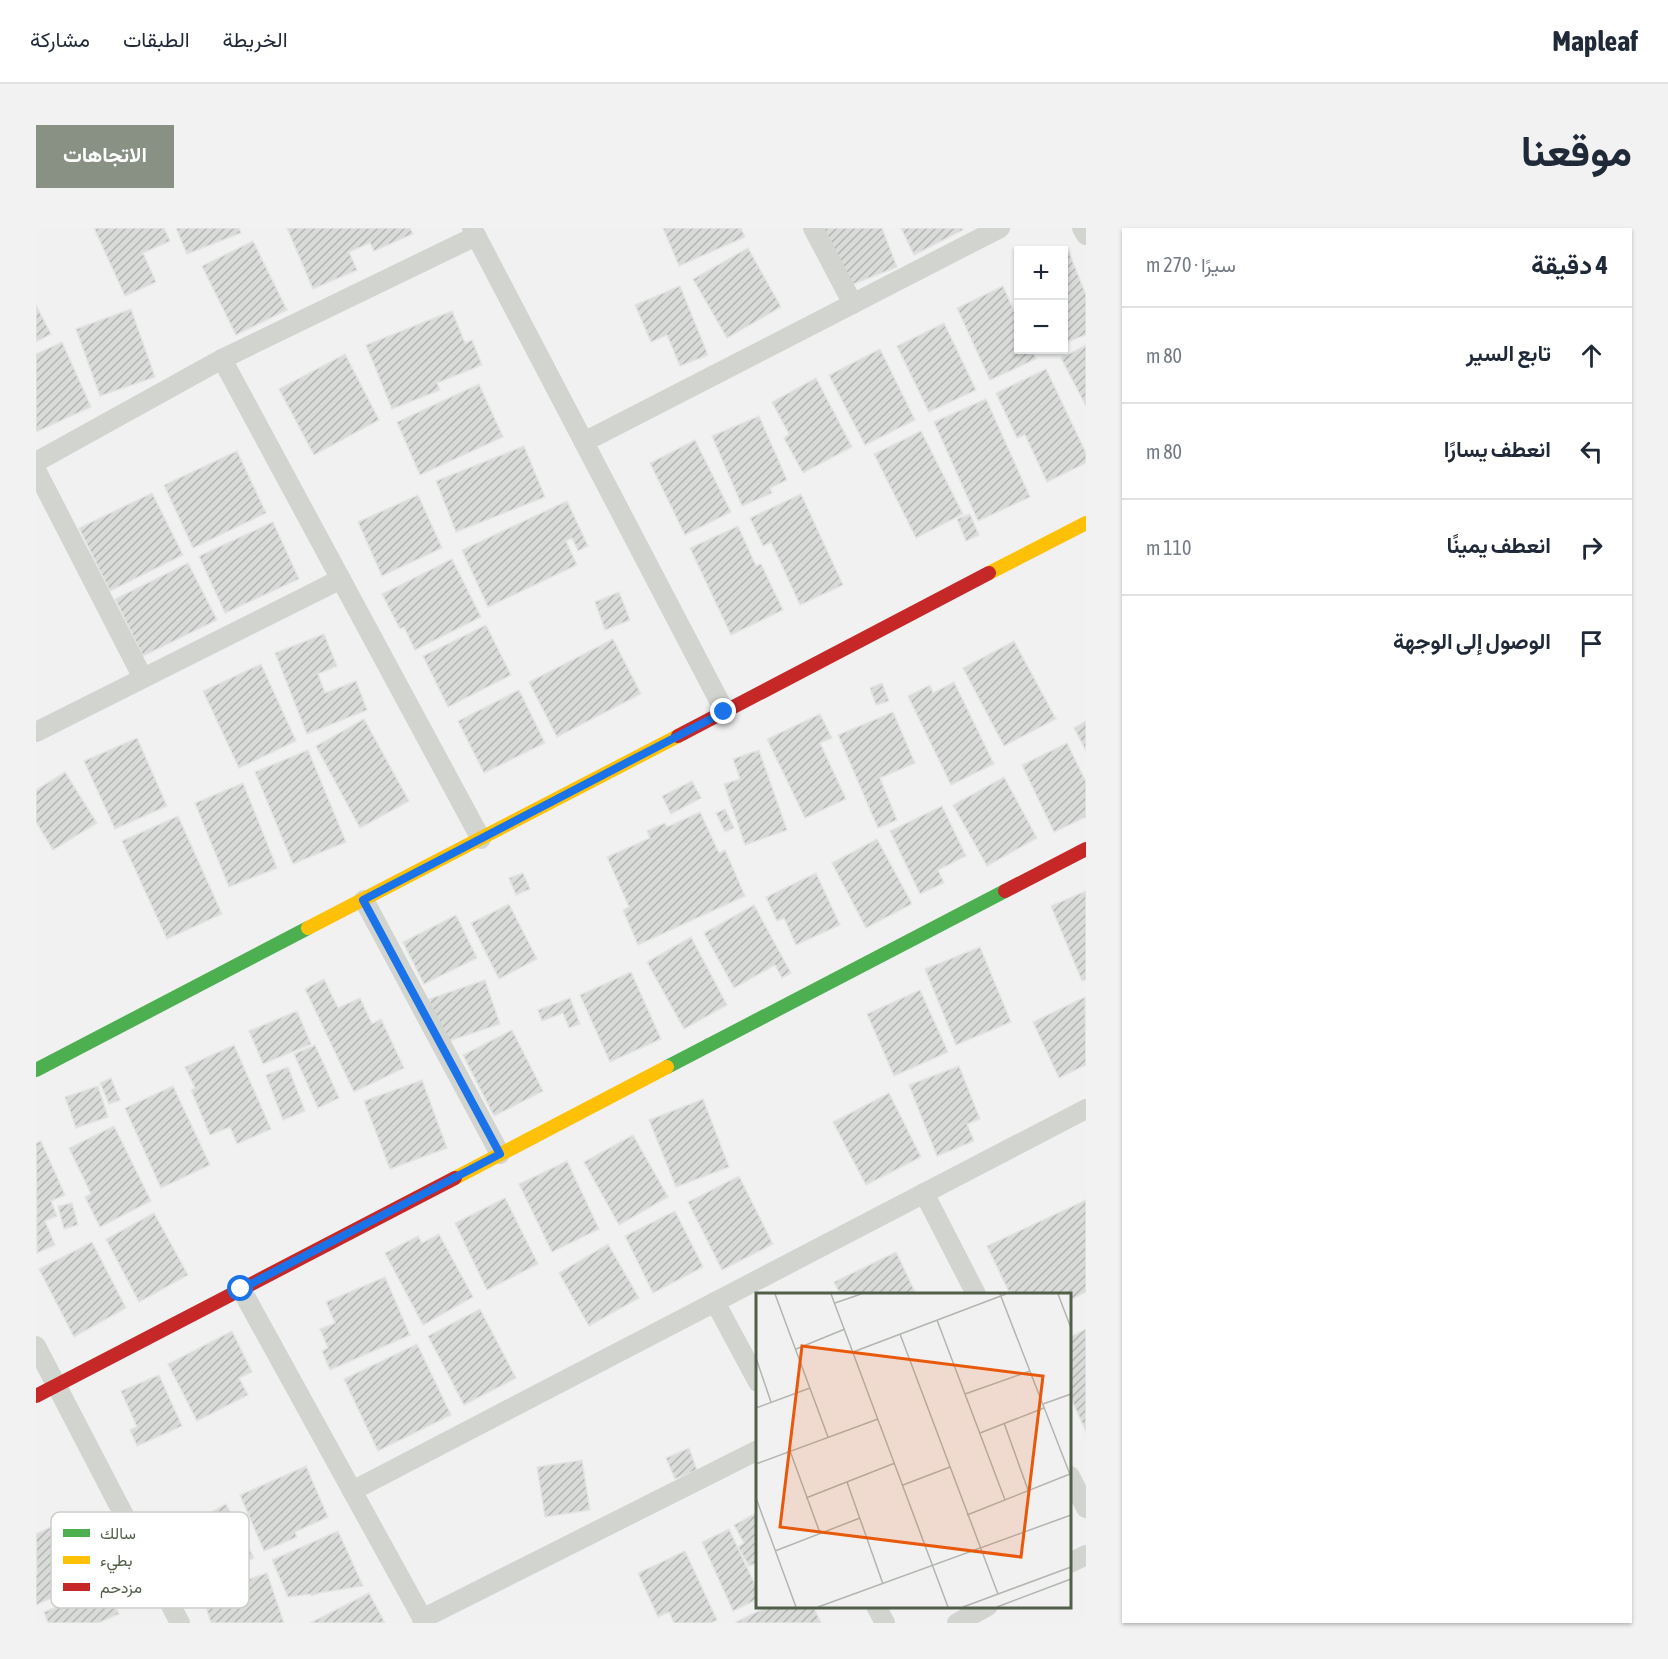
<!DOCTYPE html>
<html lang="ar">
<meta charset="utf-8">
<style>
body{margin:0;font-family:"Asap Condensed",Vazirmatn,sans-serif;background:#f2f2f3;color:#1f2937;direction:rtl}
.controls{position:absolute;right:18px;top:18px;display:grid;overflow:hidden;border-radius:0px;box-shadow:0 2px 4px #0004}
.controls button{width:54px;height:54px;display:grid;place-items:center;padding:0;border:0;border-bottom:2px solid #e0e1e3;background:#fff;color:#1f2937;font:30px sans-serif}
.stop{position:absolute;width:18px;height:18px;margin:-14px;border:4px solid #1a73e8;border-radius:50%;background:#fff}
.stop.end{background:#1a73e8;border-color:#fff;box-shadow:0 2px 6px #0008}
.list{margin:0;padding:0;list-style:none}
h2{display:flex;justify-content:space-between;align-items:center;height:78px;margin:0;padding:0 24px;font-size:26px}
h2 small{font-size:20px;font-weight:400;color:#747a83}
.list li{display:grid;grid-template-columns:39px 1fr auto;gap:18px;align-items:center;box-sizing:border-box;height:96px;padding:0 24px;border-top:2px solid #e0e1e3}
.list b{display:block;font-size:22px;white-space:nowrap}
.list em{font-size:20px;font-style:normal;color:#747a83}
.icon{flex:none;width:33px;height:33px;fill:none;stroke:currentColor;stroke-width:2;stroke-linecap:round;stroke-linejoin:round}
.map{position:relative;flex:none;width:1050px;height:1395px;overflow:hidden;direction:ltr;border-radius:0px}
header{display:flex;align-items:center;gap:36px;box-sizing:border-box;height:84px;padding:0 30px;background:#fff;border-bottom:2px solid #e0e1e3}
header strong{font-size:28px}
nav{display:flex;gap:33px;margin-inline-start:auto;font-size:21px}
.intro{display:flex;align-items:center;justify-content:space-between;box-sizing:border-box;height:144px;padding:0 36px}
h1{margin:0;font-size:42px}
.button{padding:15px 27px;border-radius:0px;background:#899184;color:#fff;font-size:21px;font-weight:700}
main{display:flex;gap:36px;padding:0 36px}
aside{flex:1;background:#fff;border-radius:0px;box-shadow:0 2px 4px #0004}
.map>svg:first-child{display:block}
</style>
<header>
<strong>Mapleaf</strong>
<nav><a>الخريطة</a><a>الطبقات</a><a>مشاركة</a></nav>
</header>
<div class="intro"><h1>موقعنا</h1><a class="button">الاتجاهات</a></div>
<main>
<aside>
<h2>4 دقيقة<small>سيرًا · 270 m</small></h2>
<ul class="list">
<li><svg class="icon" aria-label="ahead" viewBox="0 0 24 24"><path d="M12 20V5M6 11l6-6 6 6"/></svg><div><b>تابع السير</b></div><em>80 m</em></li>
<li><svg class="icon" aria-label="left" viewBox="0 0 24 24"><path d="M17 20v-9H6M10 6l-5 5 5 5"/></svg><div><b>انعطف يسارًا</b></div><em>80 m</em></li>
<li><svg class="icon" aria-label="right" viewBox="0 0 24 24"><path d="M7 20v-9h11M14 6l5 5-5 5"/></svg><div><b>انعطف يمينًا</b></div><em>110 m</em></li>
<li><svg class="icon" aria-label="arrive" viewBox="0 0 24 24"><path d="M6 21V4h12l-3 4 3 4H6"/></svg><div><b>الوصول إلى الوجهة</b></div></li>
</ul>
</aside>
<div class="map">
<svg width="1050" height="1395" viewBox="0 0 1050 1395">
<defs>
<pattern id="building-hatch" width="6" height="6" patternUnits="userSpaceOnUse" patternTransform="scale(1.5)"><rect width="6" height="6" fill="#d9dbd9"/><path d="M-1 1l2-2M0 6l6-6M5 7l2-2" fill="none" stroke="#b2b5b2"/></pattern>
</defs>
<rect width="100%" height="100%" fill="#f1f1f2"/>
<!-- building -->
<g fill="url(#building-hatch)" stroke="#e3e4e3" stroke-width="1.5">
<path d="M 58,0 L 128,0 L 134,13 L 107,25 L 120,54 L 89,68 Z"/>
<path d="M 140,0 L 203,0 L 205,5 L 151,26 Z"/>
<path d="M 251,0 L 374,0 L 377,6 L 338,23 L 334,15 L 313,24 L 321,42 L 277,61 Z"/>
<path d="M 627,0 L 705,0 L 709,9 L 643,38 Z"/>
<path d="M 786,0 L 846,0 L 861,39 L 810,59 Z"/>
<path d="M 865,0 L 926,0 L 927,2 L 878,27 Z"/>
<path d="M 217,13 L 251,82 L 200,107 L 166,38 Z"/>
<path d="M 712,20 L 745,79 L 691,110 L 657,51 Z"/>
<path d="M 1033,24 L 1050,67 L 1050,107 L 1028,115 L 1028,26 Z"/>
<path d="M 644,58 L 672,127 L 644,138 L 631,107 L 615,114 L 599,77 Z"/>
<path d="M 967,58 L 982,92 L 982,122 L 996,122 L 1000,131 L 954,152 L 921,80 Z"/>
<path d="M 0,77 L 15,106 L 0,114 Z"/>
<path d="M 95,81 L 119,149 L 64,168 L 40,101 Z"/>
<path d="M 416,83 L 429,115 L 436,112 L 446,137 L 401,155 L 404,162 L 356,181 L 330,117 Z"/>
<path d="M 908,95 L 940,162 L 893,184 L 861,118 Z"/>
<path d="M 26,114 L 55,179 L 0,204 L 0,126 Z"/>
<path d="M 1050,117 L 1050,178 L 1025,130 Z"/>
<path d="M 844,121 L 879,192 L 829,217 L 793,147 Z"/>
<path d="M 309,126 L 343,192 L 278,227 L 243,161 Z"/>
<path d="M 1010,141 L 1050,225 L 1050,235 L 1011,254 L 989,207 L 981,210 L 960,165 Z"/>
<path d="M 780,150 L 816,219 L 767,245 L 748,210 L 753,206 L 736,174 Z"/>
<path d="M 443,156 L 467,209 L 384,247 L 361,194 Z"/>
<path d="M 950,171 L 994,269 L 942,293 L 898,194 Z"/>
<path d="M 723,188 L 751,252 L 734,260 L 736,265 L 706,278 L 676,208 Z"/>
<path d="M 885,203 L 927,286 L 880,310 L 838,226 Z"/>
<path d="M 659,212 L 695,284 L 649,307 L 614,235 Z"/>
<path d="M 488,218 L 509,269 L 420,304 L 400,253 Z"/>
<path d="M 201,223 L 230,285 L 157,320 L 128,257 Z"/>
<path d="M 116,265 L 147,327 L 74,363 L 43,300 Z"/>
<path d="M 765,266 L 807,357 L 764,377 L 735,314 L 727,318 L 714,290 Z"/>
<path d="M 382,267 L 406,320 L 346,348 L 322,294 Z"/>
<path d="M 531,273 L 552,318 L 542,323 L 536,310 L 530,313 L 541,337 L 452,379 L 426,322 Z"/>
<path d="M 934,286 L 943,307 L 930,313 L 921,291 Z"/>
<path d="M 237,294 L 263,351 L 189,385 L 163,328 Z"/>
<path d="M 702,298 L 720,338 L 725,336 L 747,382 L 695,407 L 654,320 Z"/>
<path d="M 416,331 L 445,389 L 379,422 L 368,399 L 364,401 L 346,366 Z"/>
<path d="M 152,335 L 181,392 L 107,428 L 79,371 Z"/>
<path d="M 583,364 L 594,392 L 569,402 L 559,374 Z"/>
<path d="M 450,397 L 475,447 L 412,479 L 387,428 Z"/>
<path d="M 288,406 L 301,438 L 282,446 L 289,465 L 320,453 L 331,482 L 271,506 L 239,425 Z"/>
<path d="M 577,411 L 605,466 L 521,509 L 493,454 Z"/>
<path d="M 978,413 L 1020,491 L 968,518 L 927,440 Z"/>
<path d="M 225,436 L 260,513 L 203,540 L 167,463 Z"/>
<path d="M 918,454 L 958,536 L 915,557 L 872,468 L 894,457 L 897,465 Z"/>
<path d="M 846,455 L 853,473 L 840,477 L 834,460 Z"/>
<path d="M 483,462 L 509,515 L 448,545 L 422,493 Z"/>
<path d="M 857,484 L 879,535 L 844,550 L 861,592 L 842,600 L 802,507 Z"/>
<path d="M 784,486 L 796,510 L 784,515 L 810,571 L 769,590 L 731,511 Z"/>
<path d="M 328,491 L 373,573 L 324,600 L 280,518 Z"/>
<path d="M 1050,493 L 1050,523 L 1038,500 Z"/>
<path d="M 101,510 L 131,578 L 79,601 L 48,533 Z"/>
<path d="M 1031,515 L 1050,554 L 1050,589 L 1018,604 L 986,537 Z"/>
<path d="M 272,522 L 310,614 L 257,636 L 219,544 Z"/>
<path d="M 723,522 L 751,602 L 709,617 L 688,556 L 704,551 L 697,531 Z"/>
<path d="M 29,544 L 61,595 L 17,622 L 0,594 L 0,562 Z"/>
<path d="M 968,549 L 1001,610 L 951,638 L 917,577 Z"/>
<path d="M 656,553 L 665,570 L 635,586 L 626,568 Z"/>
<path d="M 207,555 L 241,640 L 193,659 L 159,575 Z"/>
<path d="M 906,578 L 930,628 L 902,642 L 908,655 L 884,666 L 854,603 Z"/>
<path d="M 689,581 L 698,600 L 689,604 L 680,585 Z"/>
<path d="M 664,584 L 683,625 L 689,622 L 709,668 L 602,717 L 587,682 L 593,679 L 571,629 L 614,610 L 611,603 L 629,595 L 631,599 Z"/>
<path d="M 142,588 L 186,686 L 131,711 L 86,613 Z"/>
<path d="M 841,611 L 876,676 L 830,700 L 796,635 Z"/>
<path d="M 487,645 L 494,661 L 480,667 L 473,650 Z"/>
<path d="M 780,645 L 804,697 L 760,717 L 748,690 L 741,693 L 730,669 Z"/>
<path d="M 1050,663 L 1050,751 L 1046,753 L 1015,678 Z"/>
<path d="M 473,676 L 501,731 L 463,751 L 435,695 Z"/>
<path d="M 718,677 L 755,745 L 746,750 L 739,737 L 698,760 L 668,705 Z"/>
<path d="M 420,687 L 441,730 L 388,756 L 367,714 Z"/>
<path d="M 655,709 L 691,777 L 648,801 L 611,734 Z"/>
<path d="M 944,719 L 975,794 L 920,817 L 889,741 Z"/>
<path d="M 595,744 L 625,811 L 574,834 L 544,767 Z"/>
<path d="M 288,751 L 302,780 L 324,770 L 336,796 L 345,791 L 368,840 L 318,864 L 269,761 Z"/>
<path d="M 449,752 L 464,796 L 407,815 L 393,771 Z"/>
<path d="M 884,762 L 912,824 L 858,848 L 831,786 Z"/>
<path d="M 1049,769 L 1050,837 L 1023,850 L 997,794 Z"/>
<path d="M 534,770 L 544,796 L 533,800 L 527,785 L 506,793 L 502,782 Z"/>
<path d="M 261,783 L 275,816 L 227,836 L 213,803 Z"/>
<path d="M 476,802 L 507,863 L 458,888 L 427,827 Z"/>
<path d="M 198,817 L 235,901 L 201,916 L 194,899 L 174,907 L 155,862 L 159,860 L 149,839 Z"/>
<path d="M 279,817 L 303,870 L 282,880 L 258,826 Z"/>
<path d="M 923,838 L 944,891 L 931,896 L 938,913 L 901,928 L 873,857 Z"/>
<path d="M 252,839 L 269,883 L 247,892 L 230,847 Z"/>
<path d="M 75,850 L 84,872 L 73,876 L 64,855 Z"/>
<path d="M 386,852 L 411,920 L 354,941 L 328,873 Z"/>
<path d="M 62,858 L 72,889 L 40,900 L 29,869 Z"/>
<path d="M 137,858 L 174,937 L 125,960 L 89,880 Z"/>
<path d="M 853,865 L 885,929 L 830,957 L 797,894 Z"/>
<path d="M 667,871 L 693,939 L 640,959 L 613,892 Z"/>
<path d="M 78,898 L 115,973 L 64,999 L 49,969 L 55,966 L 33,920 Z"/>
<path d="M 597,907 L 632,969 L 583,997 L 548,934 Z"/>
<path d="M 5,913 L 29,967 L 15,973 L 21,988 L 9,993 L 19,1017 L 1,1025 L 0,915 Z"/>
<path d="M 531,933 L 563,1001 L 516,1024 L 483,956 Z"/>
<path d="M 703,948 L 737,1016 L 686,1042 L 652,974 Z"/>
<path d="M 469,970 L 502,1036 L 451,1062 L 419,995 Z"/>
<path d="M 1050,972 L 1050,1064 L 1034,1072 L 1034,1066 L 974,1066 L 951,1018 Z"/>
<path d="M 36,975 L 42,997 L 28,1001 L 22,978 Z"/>
<path d="M 639,983 L 667,1039 L 617,1065 L 589,1008 Z"/>
<path d="M 118,985 L 152,1047 L 103,1074 L 70,1011 Z"/>
<path d="M 403,1006 L 437,1069 L 387,1097 L 349,1025 L 382,1008 L 386,1015 Z"/>
<path d="M 56,1014 L 90,1080 L 38,1109 L 3,1041 Z"/>
<path d="M 572,1016 L 603,1070 L 553,1098 L 523,1045 Z"/>
<path d="M 860,1024 L 880,1066 L 804,1066 L 798,1054 Z"/>
<path d="M 349,1049 L 374,1107 L 294,1142 L 286,1123 L 292,1120 L 284,1101 L 299,1095 L 290,1074 Z"/>
<path d="M 444,1081 L 480,1150 L 428,1177 L 392,1108 Z"/>
<path d="M 1050,1101 L 1050,1204 L 1034,1168 L 1034,1109 Z"/>
<path d="M 196,1103 L 216,1144 L 203,1150 L 212,1167 L 161,1193 L 132,1136 Z"/>
<path d="M 381,1116 L 415,1187 L 342,1223 L 308,1151 Z"/>
<path d="M 123,1147 L 146,1198 L 101,1218 L 94,1202 L 101,1199 L 85,1163 Z"/>
<path d="M 653,1220 L 661,1242 L 639,1251 L 630,1230 Z"/>
<path d="M 546,1232 L 554,1282 L 509,1289 L 501,1239 Z"/>
<path d="M 270,1238 L 292,1289 L 259,1304 L 261,1309 L 228,1323 L 204,1267 Z"/>
<path d="M 190,1276 L 218,1330 L 167,1357 L 139,1303 Z"/>
<path d="M 722,1284 L 722,1341 L 718,1336 L 713,1338 L 702,1319 L 708,1315 L 698,1297 Z"/>
<path d="M 34,1290 L 61,1349 L 0,1377 L 0,1347 L 1,1346 L 0,1306 Z"/>
<path d="M 693,1301 L 722,1363 L 722,1371 L 697,1383 L 666,1314 Z"/>
<path d="M 302,1303 L 327,1358 L 283,1365 L 276,1368 L 275,1366 L 252,1369 L 236,1332 Z"/>
<path d="M 649,1323 L 681,1392 L 675,1395 L 638,1395 L 633,1384 L 622,1389 L 602,1345 Z"/>
<path d="M 231,1345 L 248,1395 L 175,1395 L 166,1367 Z"/>
<path d="M 71,1358 L 83,1386 L 62,1395 L 12,1395 L 8,1384 Z"/>
<path d="M 333,1365 L 349,1395 L 274,1395 Z"/>
<path d="M 733,1378 L 777,1378 L 785,1395 L 701,1395 L 700,1394 Z"/>
</g>
<g fill="none" stroke-linecap="round" stroke-linejoin="round">
<!-- street -->
<g stroke="#d2d4d0" stroke-width="20">
<path d="M 436,0 L 689,484"/>
<path d="M 777,0 L 817,76"/>
<path d="M 1046,0 L 1050,7"/>
<path d="M 186,131 L 445,611"/>
<path d="M 548,214 L 964,0"/>
<path d="M 0,234 L 186,131 L 440,8"/>
<path d="M 0,242 L 107,450"/>
<path d="M 0,504 L 305,351"/>
<path d="M 328,672 L 464,926"/>
<path d="M 888,965 L 940,1066"/>
<path d="M 205,1061 L 389,1395"/>
<path d="M 679,1074 L 722,1154"/>
<path d="M 0,1118 L 144,1395"/>
<path d="M 1034,1248 L 1050,1280"/>
<path d="M 316,1263 L 1050,881"/>
<path d="M 1034,1335 L 1050,1327"/>
<path d="M 840,1378 L 849,1395"/>
<path d="M 386,1391 L 722,1222"/>
<path d="M 921,1395 L 952,1378"/>
</g>
<!-- fast -->
<g stroke="#4caf50" stroke-width="14">
<path d="M 631,839 L 969,663"/>
<path d="M 0,842 L 272,700"/>
</g>
<!-- slow -->
<g stroke="#ffc107" stroke-width="14">
<path d="M 953,345 L 1050,295"/>
<path d="M 272,700 L 642,508"/>
<path d="M 419,950 L 631,839"/>
</g>
<!-- jam -->
<g stroke="#c62828" stroke-width="14">
<path d="M 642,508 L 953,345"/>
<path d="M 969,663 L 1050,621"/>
<path d="M 0,1168 L 419,950"/>
</g>
</g>
<g fill="none" stroke-linecap="round" stroke-linejoin="round">
<!-- route -->
<path stroke="#1a73e8" stroke-width="8" d="M 205,1061 L 464,926 L 327,672 L 688,484"/>
</g>
<!-- overview -->
<g transform="translate(720 1065)">
<rect width="315" height="315" fill="#f1f1f2"/>
<path fill="none" stroke="#b1b6ae" stroke-width="1.5" d="M 19,1 L 72,144M 75,1 L 192,314M 244,1 L 315,184M 302,1 L 315,35M 79,10 L 105,1M 181,27 L 249,207M 144,41 L 242,301M 40,56 L 89,36M 97,59 L 250,1M 0,65 L 15,109M 209,101 L 274,78M 287,111 L 315,101M 0,115 L 54,95M 248,130 L 272,197M 224,140 L 288,115M 34,158 L 64,240M 0,171 L 122,126M 91,189 L 127,291M 147,192 L 194,174M 0,205 L 40,314M 50,205 L 139,170M 211,222 L 314,181M 19,258 L 104,225M 62,314 L 315,222M 207,314 L 315,274M 241,314 L 315,286"/>
<path fill="#e8590c" fill-opacity="0.15" stroke="#e8590c" stroke-width="3" d="M 46,53 L 287,83 L 265,264 L 24,234 Z"/>
<rect width="315" height="315" fill="none" stroke="#515e48" stroke-width="3"/>
</g>
<!-- legend -->
<rect x="15" y="1284" width="198" height="96" rx="9" fill="#fff" stroke="#cbcfc8" stroke-width="1.5"/>
<rect x="27" y="1301" width="27" height="8" fill="#4caf50"/>
<rect x="27" y="1328" width="27" height="8" fill="#ffc107"/>
<rect x="27" y="1355" width="27" height="8" fill="#c62828"/>
<g font-size="16" fill="#515e48">
<text x="64" y="1311">سالك</text>
<text x="64" y="1338">بطيء</text>
<text x="64" y="1365">مزدحم</text>
</g>
</svg>
<div class="controls">
<button>+</button>
<button>−</button>
</div>
<div class="stop" style="left:205px;top:1061px"></div>
<div class="stop end" style="left:688px;top:484px"></div>
</div>
</main>
